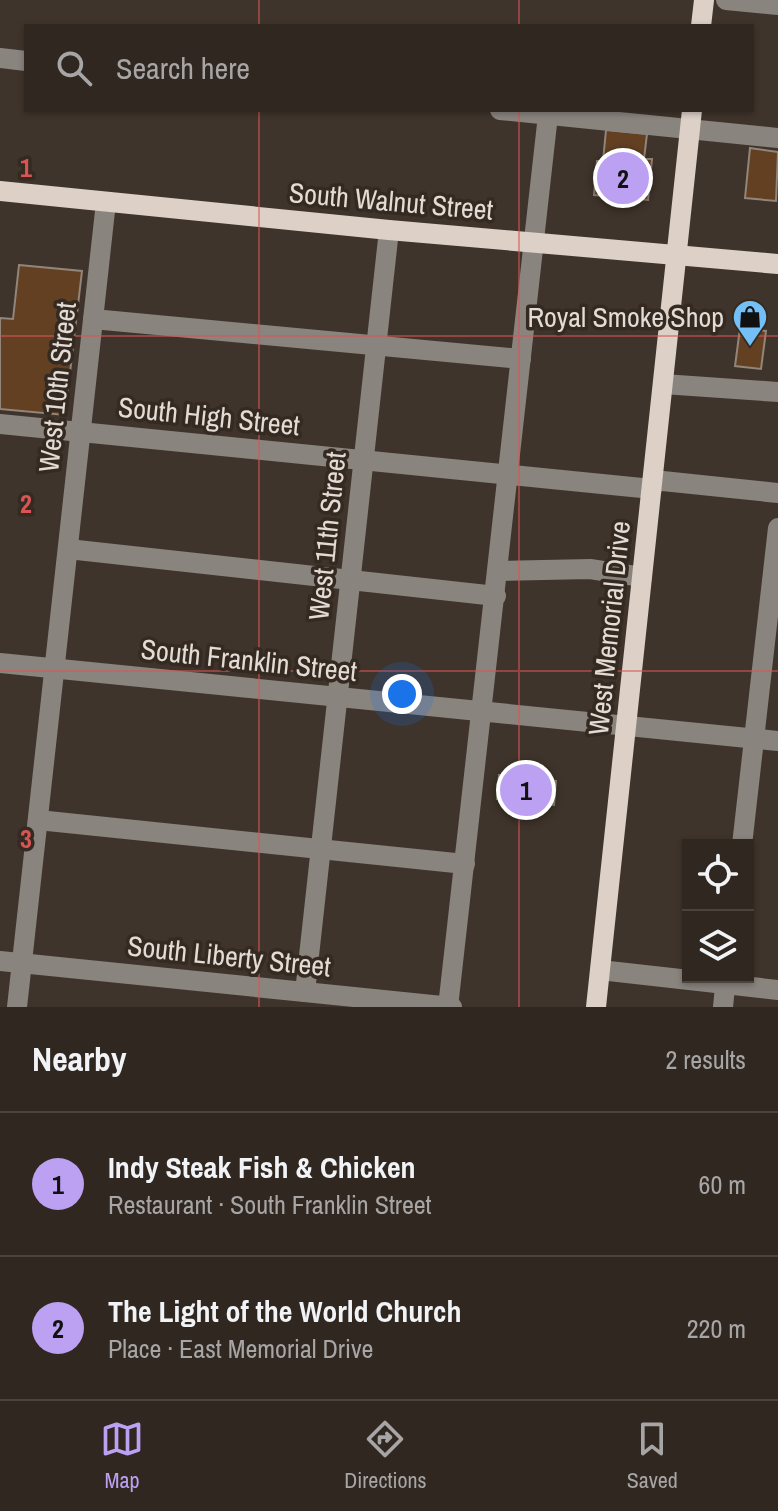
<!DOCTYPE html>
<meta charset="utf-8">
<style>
body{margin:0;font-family:"Archivo Narrow",sans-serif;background:#3b332d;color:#f1f3f6}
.controls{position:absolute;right:24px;bottom:24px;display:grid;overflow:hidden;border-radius:0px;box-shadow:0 2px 6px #0004}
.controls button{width:72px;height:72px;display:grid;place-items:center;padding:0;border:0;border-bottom:2px solid #4a443e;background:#2f2720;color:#f1f3f6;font:40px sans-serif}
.you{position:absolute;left:402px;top:694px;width:28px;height:28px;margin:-20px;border:6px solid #fff;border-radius:50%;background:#1a73e8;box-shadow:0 0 0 12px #1a73e833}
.badge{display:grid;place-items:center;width:52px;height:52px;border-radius:50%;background:#bca0f2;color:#111;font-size:26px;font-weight:700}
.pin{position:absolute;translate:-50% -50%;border:4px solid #fff;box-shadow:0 2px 8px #0006}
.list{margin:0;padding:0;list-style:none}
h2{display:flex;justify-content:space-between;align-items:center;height:104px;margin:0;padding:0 32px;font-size:34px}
h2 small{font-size:26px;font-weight:400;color:#a7a5a5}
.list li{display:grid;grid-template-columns:52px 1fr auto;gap:24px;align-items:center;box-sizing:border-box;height:144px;padding:0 32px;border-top:2px solid #4a443e}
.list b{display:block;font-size:30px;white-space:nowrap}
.list p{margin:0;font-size:26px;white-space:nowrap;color:#a7a5a5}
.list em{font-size:26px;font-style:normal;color:#a7a5a5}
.icon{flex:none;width:44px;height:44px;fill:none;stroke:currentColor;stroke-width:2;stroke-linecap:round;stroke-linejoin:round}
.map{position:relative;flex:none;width:778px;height:1007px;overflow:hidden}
.search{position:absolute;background:#2f2720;box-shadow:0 2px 6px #0004;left:24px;right:24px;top:24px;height:88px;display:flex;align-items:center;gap:20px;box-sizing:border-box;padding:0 28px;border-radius:0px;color:#a7a5a5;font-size:30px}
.sheet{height:392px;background:#2f2720}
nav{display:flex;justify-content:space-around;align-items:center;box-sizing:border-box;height:112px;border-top:2px solid #4a443e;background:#2f2720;font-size:22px;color:#a7a5a5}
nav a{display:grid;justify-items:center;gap:4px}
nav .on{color:#bca0f2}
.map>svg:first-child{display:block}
</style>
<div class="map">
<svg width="778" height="1007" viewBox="0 0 778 1007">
<rect width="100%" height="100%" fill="#3f342b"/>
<!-- building -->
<g fill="#634022" stroke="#92857a" stroke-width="2">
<path d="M 606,130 L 647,134 L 644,159 L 652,159 L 648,200 L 594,195 L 597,161 L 603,161 Z"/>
<path d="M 750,148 L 778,152 L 776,201 L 745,198 Z"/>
<path d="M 19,265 L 82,271 L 65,415 L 0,409 L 0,318 L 13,319 Z"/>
<path d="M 740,328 L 766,331 L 761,369 L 735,366 Z"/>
<path d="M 499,775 L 556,781 L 554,805 L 497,799 Z"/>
</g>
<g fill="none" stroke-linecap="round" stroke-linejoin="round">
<!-- minor -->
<g stroke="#8a847f" stroke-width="20">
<path d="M 726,0 L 778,5"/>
<path d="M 0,58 L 26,61"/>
<path d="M 500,110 L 778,138"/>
<path d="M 93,319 L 521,359"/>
<path d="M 663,384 L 778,392"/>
<path d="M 0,424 L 652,489"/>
<path d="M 653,480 L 778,493"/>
<path d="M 68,549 L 496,596"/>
<path d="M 498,571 L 590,569 L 642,577"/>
<path d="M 0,663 L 778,741"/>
<path d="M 38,820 L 465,864"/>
<path d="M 742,845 L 778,528"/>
<path d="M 0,961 L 452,1007"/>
<path d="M 600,970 L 778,990"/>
<path d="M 305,992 L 389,230"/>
<path d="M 17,1007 L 106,202"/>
<path d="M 448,1007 L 548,115"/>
<path d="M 723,1007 L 726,977"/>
</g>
<!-- major -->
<g stroke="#ddd0c7" stroke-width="20">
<path d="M 701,26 L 704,0"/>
<path d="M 0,191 L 389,230 L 778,264"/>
<path d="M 596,1007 L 692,110"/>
</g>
</g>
<!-- grid -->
<path fill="none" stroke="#d95554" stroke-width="2" stroke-opacity="0.55" d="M 259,0 L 259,26M 519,0 L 519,26M 259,110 L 259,1007M 519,110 L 519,1007M 0,336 L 778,336M 0,671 L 778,671"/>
<!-- icons -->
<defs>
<symbol id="shop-pin" viewBox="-11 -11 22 30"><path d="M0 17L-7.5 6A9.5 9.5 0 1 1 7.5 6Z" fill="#74c0f6" stroke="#352a21"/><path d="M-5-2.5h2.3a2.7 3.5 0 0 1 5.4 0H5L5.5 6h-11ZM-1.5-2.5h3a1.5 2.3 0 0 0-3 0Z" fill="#111"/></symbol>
</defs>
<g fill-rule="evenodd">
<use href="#shop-pin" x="730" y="297" width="40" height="54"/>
</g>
<g text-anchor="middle" stroke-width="7" stroke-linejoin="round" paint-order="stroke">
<!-- street labels -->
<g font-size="28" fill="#e3dcd6" stroke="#352a21">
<text transform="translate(391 201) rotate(5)" y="10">South Walnut Street</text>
<text transform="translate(57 387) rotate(-84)" y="10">West 10th Street</text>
<text transform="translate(209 416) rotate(6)" y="10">South High Street</text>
<text transform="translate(327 536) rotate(-84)" y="10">West 11th Street</text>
<text transform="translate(609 628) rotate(-84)" y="10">West Memorial Drive</text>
<text transform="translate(249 660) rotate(6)" y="10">South Franklin Street</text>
<text transform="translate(229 956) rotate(6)" y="10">South Liberty Street</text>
</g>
<!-- poi labels -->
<g font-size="28" fill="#e3dcd6" stroke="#352a21" text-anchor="end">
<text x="724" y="327">Royal Smoke Shop</text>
</g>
</g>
<g font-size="26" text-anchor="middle" font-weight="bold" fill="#d95554" stroke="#352a21" stroke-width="7" stroke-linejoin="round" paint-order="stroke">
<text x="26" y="177">1</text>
<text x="26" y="513">2</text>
<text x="26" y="848">3</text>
</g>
</svg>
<div class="controls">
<button><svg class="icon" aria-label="locate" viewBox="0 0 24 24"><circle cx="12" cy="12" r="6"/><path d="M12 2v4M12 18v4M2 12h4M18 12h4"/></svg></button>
<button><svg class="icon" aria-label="layers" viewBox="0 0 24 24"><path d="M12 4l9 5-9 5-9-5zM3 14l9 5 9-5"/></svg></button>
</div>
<div class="you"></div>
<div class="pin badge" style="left:526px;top:790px">1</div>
<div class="pin badge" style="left:623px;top:178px">2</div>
<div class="search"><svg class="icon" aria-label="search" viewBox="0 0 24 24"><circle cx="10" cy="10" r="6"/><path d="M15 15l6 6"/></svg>Search here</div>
</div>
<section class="sheet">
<h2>Nearby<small>2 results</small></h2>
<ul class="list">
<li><span class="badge">1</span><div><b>Indy Steak Fish &amp; Chicken</b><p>Restaurant · South Franklin Street</p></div><em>60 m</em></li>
<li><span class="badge">2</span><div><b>The Light of the World Church</b><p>Place · East Memorial Drive</p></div><em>220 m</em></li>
</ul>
</section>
<nav>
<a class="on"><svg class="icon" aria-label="map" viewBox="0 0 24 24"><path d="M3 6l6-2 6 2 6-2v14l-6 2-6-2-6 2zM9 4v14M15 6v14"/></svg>Map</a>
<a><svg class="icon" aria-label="directions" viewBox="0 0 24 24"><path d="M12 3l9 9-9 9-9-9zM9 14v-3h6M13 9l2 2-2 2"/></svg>Directions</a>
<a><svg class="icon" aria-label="saved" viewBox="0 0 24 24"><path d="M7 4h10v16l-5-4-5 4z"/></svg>Saved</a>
</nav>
